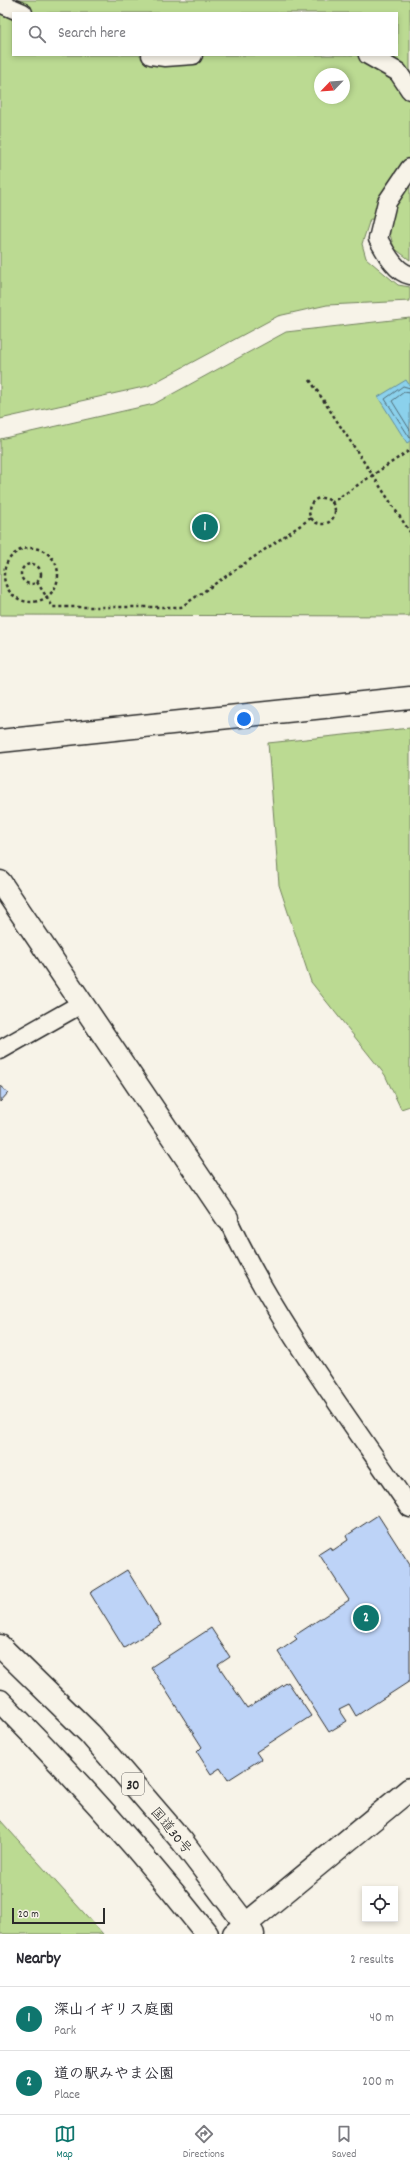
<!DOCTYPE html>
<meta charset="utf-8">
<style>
body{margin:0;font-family:Dekko,"Klee One",sans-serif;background:#f7f7f7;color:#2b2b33}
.controls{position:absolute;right:12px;bottom:12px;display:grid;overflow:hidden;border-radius:0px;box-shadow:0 2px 6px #0003}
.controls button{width:36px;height:36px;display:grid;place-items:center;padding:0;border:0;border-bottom:1px solid #e1e1e2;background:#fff;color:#2b2b33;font:20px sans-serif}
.compass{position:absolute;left:314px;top:68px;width:36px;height:36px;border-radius:50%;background:#fff;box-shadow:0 2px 6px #0003;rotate:245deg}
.scale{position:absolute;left:12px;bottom:10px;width:93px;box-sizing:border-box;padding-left:4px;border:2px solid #2b2b2b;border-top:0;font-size:11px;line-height:14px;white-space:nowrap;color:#2b2b2b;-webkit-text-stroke:3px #f7f3e8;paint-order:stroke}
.you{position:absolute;left:244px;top:719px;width:14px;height:14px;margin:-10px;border:3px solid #fff;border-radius:50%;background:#1a73e8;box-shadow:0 0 0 6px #1a73e833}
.badge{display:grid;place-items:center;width:26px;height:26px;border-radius:50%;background:#0f766e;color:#fff;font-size:13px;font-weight:700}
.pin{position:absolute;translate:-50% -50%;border:2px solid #fff;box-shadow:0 1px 4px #0006}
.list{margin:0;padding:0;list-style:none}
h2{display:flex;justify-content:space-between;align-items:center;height:52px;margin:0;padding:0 16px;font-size:17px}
h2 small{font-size:13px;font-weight:400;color:#7c7c81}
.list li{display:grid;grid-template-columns:26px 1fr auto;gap:12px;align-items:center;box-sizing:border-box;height:64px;padding:0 16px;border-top:1px solid #e1e1e2}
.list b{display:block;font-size:15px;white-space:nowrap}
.list p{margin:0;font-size:13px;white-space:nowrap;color:#7c7c81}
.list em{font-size:13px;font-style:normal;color:#7c7c81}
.icon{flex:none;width:22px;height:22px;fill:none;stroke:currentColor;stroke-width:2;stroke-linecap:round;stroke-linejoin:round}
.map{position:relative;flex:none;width:410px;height:1934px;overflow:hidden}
.search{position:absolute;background:#fff;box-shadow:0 2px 6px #0003;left:12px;right:12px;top:12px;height:44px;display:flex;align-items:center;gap:10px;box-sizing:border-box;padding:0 14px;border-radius:0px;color:#7c7c81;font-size:15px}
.sheet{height:180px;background:#fff}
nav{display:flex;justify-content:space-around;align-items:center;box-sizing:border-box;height:56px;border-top:1px solid #e1e1e2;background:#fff;font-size:11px;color:#7c7c81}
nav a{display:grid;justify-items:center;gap:2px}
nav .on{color:#0f766e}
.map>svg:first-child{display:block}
</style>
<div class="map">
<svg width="410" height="1934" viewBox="0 0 410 1934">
<rect width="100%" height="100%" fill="#f7f3e8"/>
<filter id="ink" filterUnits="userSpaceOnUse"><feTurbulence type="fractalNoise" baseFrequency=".025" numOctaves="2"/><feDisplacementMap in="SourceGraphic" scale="8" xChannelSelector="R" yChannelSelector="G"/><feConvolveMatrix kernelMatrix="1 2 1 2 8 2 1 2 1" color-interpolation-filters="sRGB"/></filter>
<g filter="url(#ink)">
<!-- green -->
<g fill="#bbda92" stroke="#73825e" fill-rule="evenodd">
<path d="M 0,0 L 410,0 L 410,260 L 394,248 L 386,221 L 370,219 L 362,244 L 366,258 L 398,285 L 410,287 L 410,301 L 327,305 L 278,316 L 148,386 L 0,419 ZM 13,13 L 397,13 L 397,55 L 13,55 ZM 320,74 L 344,74 L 344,98 L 320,98 Z"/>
<path d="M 410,318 L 410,616 L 0,615 L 0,439 L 154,404 L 286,332 Z"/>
<path d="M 410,728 L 410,1106 L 401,1109 L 385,1075 L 311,982 L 279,885 L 268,743 Z"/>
<path d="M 0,1820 L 103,1934 L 0,1934 Z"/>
</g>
<!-- water -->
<path fill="#8bd1ec" stroke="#658f9f" d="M 406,380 L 410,386 L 410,441 L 407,443 L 378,397 Z"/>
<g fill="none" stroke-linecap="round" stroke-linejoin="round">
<!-- shore -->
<g stroke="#516d78" stroke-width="1">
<path d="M 410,388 L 403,386 L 385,399 L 410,438"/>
<path d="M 410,393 L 404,392 L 392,401 L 410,430"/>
</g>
</g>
<!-- building -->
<g fill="#bdd3f7" stroke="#2b2b2b">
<path d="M 0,1086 L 8,1093 L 0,1102 Z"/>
<path d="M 378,1515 L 410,1565 L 410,1681 L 356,1716 L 349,1704 L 339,1709 L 347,1721 L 329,1732 L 278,1652 L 297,1639 L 294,1636 L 349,1600 L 319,1554 L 330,1547 L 332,1551 L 348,1540 L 346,1536 Z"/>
<path d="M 127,1570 L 161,1625 L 124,1648 L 90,1593 Z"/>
<path d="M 211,1628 L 230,1657 L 218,1665 L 247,1708 L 288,1682 L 311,1716 L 256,1752 L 261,1759 L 228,1780 L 220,1768 L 211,1774 L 197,1752 L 202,1747 L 151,1667 Z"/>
</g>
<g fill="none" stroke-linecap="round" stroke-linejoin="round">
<defs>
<g id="service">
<path d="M 0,3 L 23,13"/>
<path d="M 151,55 L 165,57 L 193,55"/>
<path d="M 368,55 L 398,72 L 410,90"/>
<path d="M 410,168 L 387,202 L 378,239 C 385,251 395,272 410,275"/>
<path d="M 0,1050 L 81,1004"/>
<path d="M 227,1218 C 275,1321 346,1414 410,1508"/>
</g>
<g id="tertiary">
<path d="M 0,741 L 410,698"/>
<path d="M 0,882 L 227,1218"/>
<path d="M 234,1934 L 410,1789"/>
</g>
<g id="trunk">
<path d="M 0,1646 L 90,1734 L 182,1841 L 253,1934"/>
<path d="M 0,1701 C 73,1775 142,1852 207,1934"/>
</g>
</defs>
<!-- service casing -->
<use href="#service" stroke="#2b2b2b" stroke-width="21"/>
<!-- tertiary casing -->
<use href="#tertiary" stroke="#2b2b2b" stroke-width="25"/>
<!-- trunk casing -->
<use href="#trunk" stroke="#2b2b2b" stroke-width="25"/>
<!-- path -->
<g stroke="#2b2b2b" stroke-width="2.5" stroke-dasharray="3 3" stroke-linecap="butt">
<path d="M 310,380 L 410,532"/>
<circle cx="322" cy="511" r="13"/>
<path d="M 331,503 L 410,450"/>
<circle cx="31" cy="575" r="27"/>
<circle cx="31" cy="574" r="10"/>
<path d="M 37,582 L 53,607 L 181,607 L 311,518"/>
</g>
<!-- service -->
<use href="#service" stroke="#f7f3e8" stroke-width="18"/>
<!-- tertiary -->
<use href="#tertiary" stroke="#f7f3e8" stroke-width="22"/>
<!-- trunk -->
<use href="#trunk" stroke="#f7f3e8" stroke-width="22"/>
</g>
</g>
<g text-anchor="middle" stroke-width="4" stroke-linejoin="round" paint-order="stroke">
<!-- shield labels -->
<rect fill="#f7f3e8" stroke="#686764" stroke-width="1" x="122" y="1773" width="22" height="22" rx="3"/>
<g font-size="13" font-weight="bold" fill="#2b2b2b">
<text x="133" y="1789">30</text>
</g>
<!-- street labels -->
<g font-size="14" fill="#2b2b2b" stroke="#f7f3e8">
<text transform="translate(172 1830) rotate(50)" y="5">国道30号</text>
</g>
</g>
</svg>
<div class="controls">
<button><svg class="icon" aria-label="locate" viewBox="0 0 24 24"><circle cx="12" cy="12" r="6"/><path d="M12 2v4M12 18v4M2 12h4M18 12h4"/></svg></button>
</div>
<svg class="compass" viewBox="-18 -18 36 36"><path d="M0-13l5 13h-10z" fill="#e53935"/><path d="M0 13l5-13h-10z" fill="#7c7c81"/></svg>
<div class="scale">20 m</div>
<div class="you"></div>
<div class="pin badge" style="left:205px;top:527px">1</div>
<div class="pin badge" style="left:366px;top:1618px">2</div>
<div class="search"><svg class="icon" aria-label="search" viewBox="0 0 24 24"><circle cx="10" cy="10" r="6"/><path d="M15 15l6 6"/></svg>Search here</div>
</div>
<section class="sheet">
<h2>Nearby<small>2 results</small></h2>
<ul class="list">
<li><span class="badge">1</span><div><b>深山イギリス庭園</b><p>Park</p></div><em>40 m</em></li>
<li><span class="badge">2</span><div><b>道の駅みやま公園</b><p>Place</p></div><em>200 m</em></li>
</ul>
</section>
<nav>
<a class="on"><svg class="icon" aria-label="map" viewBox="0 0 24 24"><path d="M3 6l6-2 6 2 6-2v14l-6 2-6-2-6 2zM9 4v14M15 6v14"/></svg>Map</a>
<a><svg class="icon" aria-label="directions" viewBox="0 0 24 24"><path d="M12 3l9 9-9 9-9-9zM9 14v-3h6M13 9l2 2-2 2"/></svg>Directions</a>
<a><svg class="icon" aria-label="saved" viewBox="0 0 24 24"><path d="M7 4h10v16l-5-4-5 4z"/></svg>Saved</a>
</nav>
